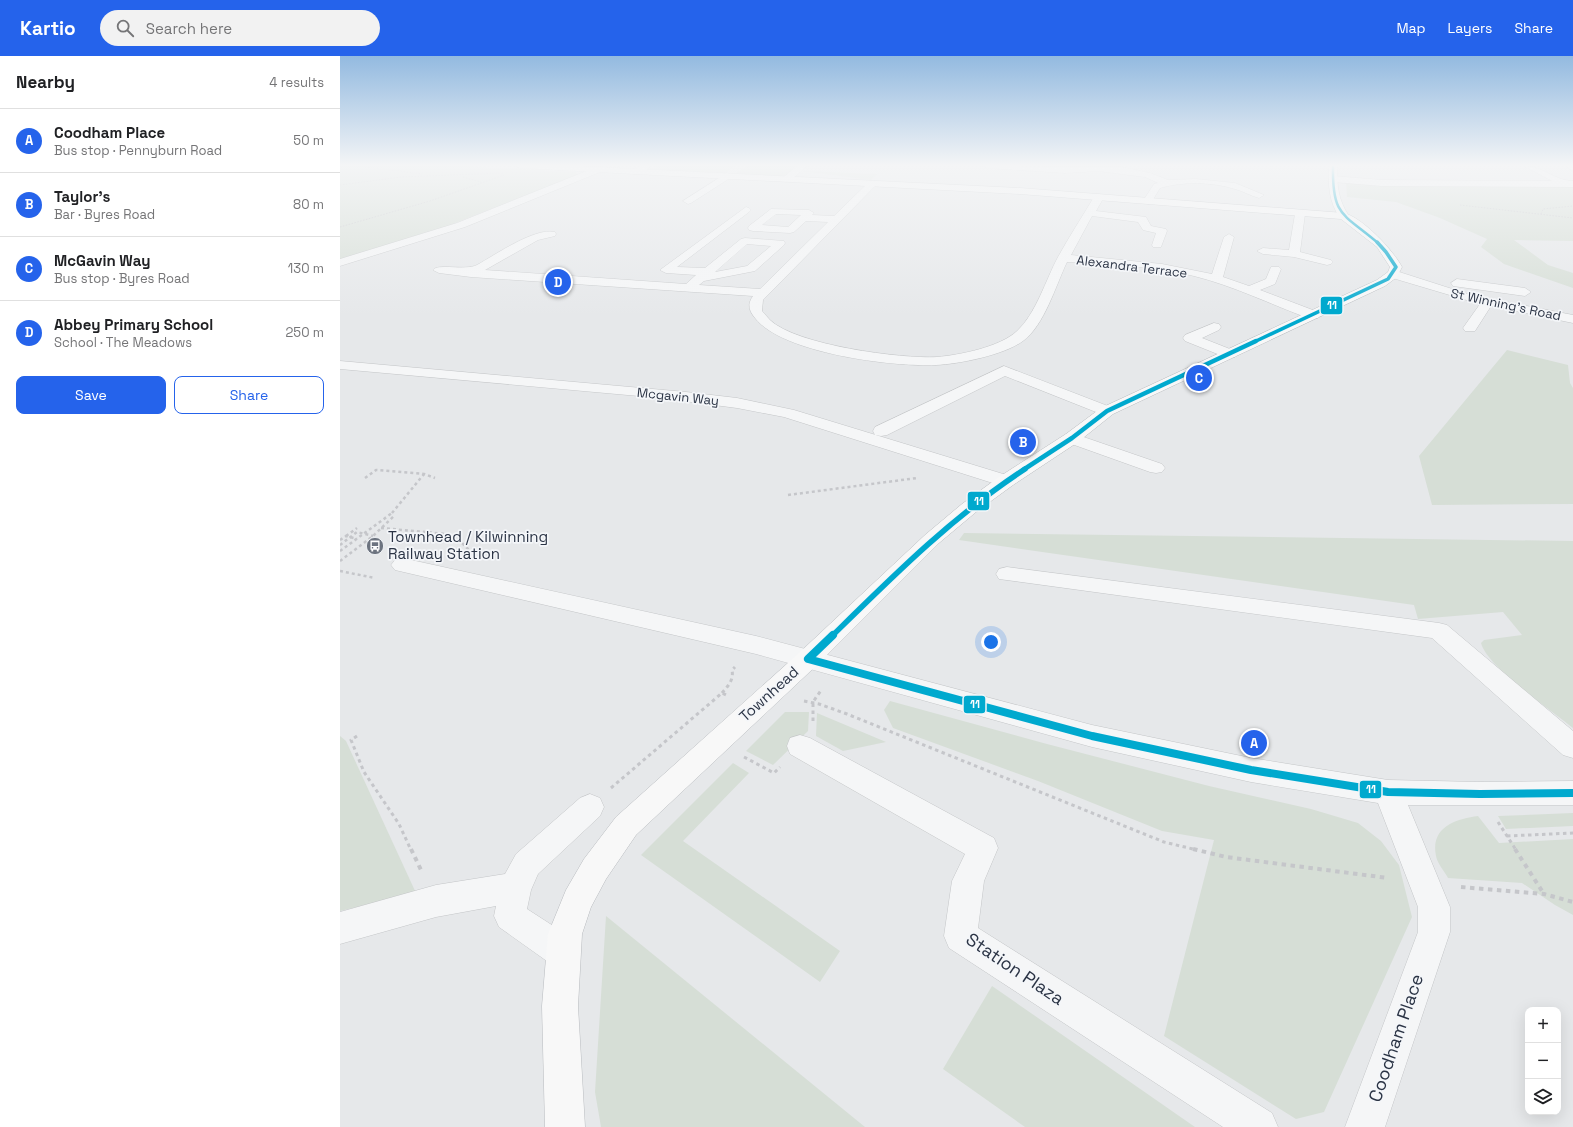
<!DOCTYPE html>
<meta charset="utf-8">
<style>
body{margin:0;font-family:"Space Grotesk",sans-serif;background:#f2f2f2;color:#202124}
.controls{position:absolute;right:12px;bottom:12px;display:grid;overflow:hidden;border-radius:8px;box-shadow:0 4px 16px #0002}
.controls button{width:36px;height:36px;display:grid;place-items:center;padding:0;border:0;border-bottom:1px solid #e0e0e0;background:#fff;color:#202124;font:20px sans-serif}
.you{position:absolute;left:651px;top:586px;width:14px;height:14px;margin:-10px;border:3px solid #fff;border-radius:50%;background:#1a73e8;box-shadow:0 0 0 6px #1a73e833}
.badge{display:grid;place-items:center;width:26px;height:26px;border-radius:50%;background:#2563eb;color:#fff;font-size:13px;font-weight:700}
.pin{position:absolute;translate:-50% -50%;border:2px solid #fff;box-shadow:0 1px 4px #0006}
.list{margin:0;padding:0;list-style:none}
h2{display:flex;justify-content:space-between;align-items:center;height:52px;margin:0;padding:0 16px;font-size:17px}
h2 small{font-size:13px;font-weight:400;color:#757577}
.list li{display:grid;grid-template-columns:26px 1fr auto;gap:12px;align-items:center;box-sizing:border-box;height:64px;padding:0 16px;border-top:1px solid #e0e0e0}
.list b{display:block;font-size:15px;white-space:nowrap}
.list p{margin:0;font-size:13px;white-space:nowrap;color:#757577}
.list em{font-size:13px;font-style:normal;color:#757577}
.actions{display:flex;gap:8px;padding:12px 16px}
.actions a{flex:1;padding:9px 0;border:1px solid #2563eb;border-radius:8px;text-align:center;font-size:14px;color:#2563eb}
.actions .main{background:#2563eb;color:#fff}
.icon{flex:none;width:22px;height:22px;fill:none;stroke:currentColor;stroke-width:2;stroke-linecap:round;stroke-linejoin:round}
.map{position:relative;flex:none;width:1233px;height:1071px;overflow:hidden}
header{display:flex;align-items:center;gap:24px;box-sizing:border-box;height:56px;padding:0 20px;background:#2563eb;color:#fff}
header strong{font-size:19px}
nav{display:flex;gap:22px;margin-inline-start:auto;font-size:14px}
.search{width:280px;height:36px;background:#f2f2f2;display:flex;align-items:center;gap:10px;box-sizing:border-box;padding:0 14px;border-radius:22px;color:#757577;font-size:15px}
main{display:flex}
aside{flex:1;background:#fff}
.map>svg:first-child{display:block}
</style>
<header>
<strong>Kartio</strong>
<div class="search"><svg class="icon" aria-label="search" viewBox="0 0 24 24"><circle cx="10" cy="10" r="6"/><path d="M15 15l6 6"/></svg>Search here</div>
<nav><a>Map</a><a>Layers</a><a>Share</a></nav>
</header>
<main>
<aside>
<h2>Nearby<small>4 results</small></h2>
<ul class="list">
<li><span class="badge">A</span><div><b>Coodham Place</b><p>Bus stop · Pennyburn Road</p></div><em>50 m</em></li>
<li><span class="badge">B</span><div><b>Taylor's</b><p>Bar · Byres Road</p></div><em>80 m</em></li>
<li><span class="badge">C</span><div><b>McGavin Way</b><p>Bus stop · Byres Road</p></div><em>130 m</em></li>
<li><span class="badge">D</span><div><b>Abbey Primary School</b><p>School · The Meadows</p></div><em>250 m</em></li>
</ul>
<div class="actions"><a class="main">Save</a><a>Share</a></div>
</aside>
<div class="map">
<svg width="1233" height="1071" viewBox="0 0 1233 1071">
<rect width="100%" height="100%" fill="#e6e8ea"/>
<!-- green -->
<g fill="#d6ded6">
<path d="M 0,110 L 119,110 L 236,116 L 237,119 L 100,173 L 0,204 Z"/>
<path d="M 316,110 L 395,110 L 384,117 L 324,114 L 316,113 Z"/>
<path d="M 406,110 L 457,110 L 449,117 L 441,120 L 395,118 Z"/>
<path d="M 462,115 L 537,118 L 531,124 Z"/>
<path d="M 1006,125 L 1233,129 L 1233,185 L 1174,184 L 1208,209 L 1233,217 L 1233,232 L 1164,208 L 1141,191 L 1147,183 L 1100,162 L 1056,146 L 1007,141 Z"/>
<path d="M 1167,294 L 1228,309 L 1230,327 L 1233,332 L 1233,448 L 1092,449 L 1079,400 Z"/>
<path d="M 624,477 L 1233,485 L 1233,672 C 1212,655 1147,611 1141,587 L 1144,584 L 1182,579 L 1163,556 L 1078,563 L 1074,549 L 619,484 Z"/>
<path d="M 550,645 L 707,688 L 869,730 L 971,753 L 1018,767 L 1041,785 L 1059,809 L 1072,861 L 984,1056 L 956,1063 L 824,980 L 874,784 L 822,775 L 698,725 L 553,672 L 544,654 Z"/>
<path d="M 445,656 L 469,656 L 468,675 L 433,709 L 406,695 Z"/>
<path d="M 477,657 L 546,686 L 503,695 L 476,680 Z"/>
<path d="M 0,680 L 6,685 L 76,837 L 0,855 Z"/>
<path d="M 393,707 L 409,717 L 343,785 L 500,895 L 480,926 L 301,799 Z"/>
<path d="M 1233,757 L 1233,770 L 1166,773 L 1158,760 Z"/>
<path d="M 1138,760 L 1159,787 L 1233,783 L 1233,859 L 1215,849 L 1182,827 L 1108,822 C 1105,816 1097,807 1096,800 C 1090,771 1116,763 1138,760 Z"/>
<path d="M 266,860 L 525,1071 L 261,1071 L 255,1036 Z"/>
<path d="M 652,930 L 855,1071 L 685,1071 L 603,1013 Z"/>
</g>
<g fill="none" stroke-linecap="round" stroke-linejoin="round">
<defs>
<g id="minor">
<path d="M 300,110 L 311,110 L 299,118 L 293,118 L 293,114 Z"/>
<path d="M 457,110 L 467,110 L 450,125 L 444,125 L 444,121 Z"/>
<path d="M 643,110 L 781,111 L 810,117 L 828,124 L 856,123 L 895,127 L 924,139 L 919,142 C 911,140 903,135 895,133 C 873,126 843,125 820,132 L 811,147 L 808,148 L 803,145 L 814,128 L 818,127 L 805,121 L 758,115 L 725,117 L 647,112 Z"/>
<path d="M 1184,110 C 1203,110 1215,125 1233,125 L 1233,131 L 1042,130 L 993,126 L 989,123 L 993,120 L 1042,124 L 1212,125 Z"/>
<path d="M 1226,110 L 1233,110 L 1233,115 Z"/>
<path d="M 257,111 L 261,114 L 260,116 L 125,171 L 0,210 L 0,203 L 117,167 Z"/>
<path d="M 387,117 L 391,120 L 390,122 L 351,147 L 348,148 L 343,145 Z"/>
<path d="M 532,125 L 535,126 L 535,130 L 423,244 L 422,255 C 425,258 427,261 430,264 C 456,289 561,303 597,301 C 620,299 660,291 677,275 C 696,258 706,223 718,201 C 729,181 742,161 754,141 L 759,138 L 764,141 L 756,155 L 806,161 L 811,170 L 826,173 L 827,175 L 821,191 L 813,191 L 812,189 L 816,177 L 803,174 L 798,166 L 752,160 L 731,199 L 822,208 L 872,218 L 884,181 L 889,178 L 894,181 L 883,221 L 909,230 L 926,223 L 931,211 L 939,211 L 941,213 L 935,228 L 920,234 L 978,256 L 980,259 L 978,262 L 968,262 C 930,248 894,230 854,220 C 813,210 770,209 727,206 C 716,229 704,270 683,285 C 664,299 619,308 596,309 C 552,311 442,297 415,262 C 409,255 407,248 413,240 L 131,221 L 99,217 L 93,214 C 98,207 125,215 137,209 C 155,199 195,171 215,176 L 216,178 L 215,180 L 198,184 L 145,214 L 346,228 L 356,219 L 326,217 L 320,214 L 406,151 L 409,152 L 411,154 L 409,156 L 337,211 L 365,212 L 401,183 L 405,182 L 444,185 L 445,187 L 444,189 L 415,215 L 364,225 L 359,229 L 420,233 L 488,166 L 466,165 L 454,176 L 450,177 L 413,175 L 409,174 L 408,172 L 409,170 L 431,153 L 469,154 L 474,157 L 472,159 L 494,160 L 529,126 ZM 436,158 L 461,159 L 448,171 L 422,169 ZM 407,188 L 431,190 L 407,210 L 375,216 Z"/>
<path d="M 960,155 L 965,158 L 960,196 L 991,204 L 993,206 L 991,208 L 987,209 L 954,201 L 923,198 L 917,195 L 923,192 L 949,194 L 955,158 Z"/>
<path d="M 1053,214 L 1131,239 L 1233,259 L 1233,267 L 1151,250 L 1135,275 L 1125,275 L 1123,272 L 1140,248 L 1049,221 L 1047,218 Z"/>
<path d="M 1117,223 L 1185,232 L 1191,236 L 1185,240 L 1113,230 L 1111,227 Z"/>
<path d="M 874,267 L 879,268 L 881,271 L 879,274 L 862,282 L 895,295 L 897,298 L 895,301 L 885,301 L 845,285 L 843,282 L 845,279 Z"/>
<path d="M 0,305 L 346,336 L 397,342 L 454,354 L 673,421 L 675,425 L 673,429 L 666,431 L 659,429 L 444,361 L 397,352 L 321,342 L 0,313 Z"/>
<path d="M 664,310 L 773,352 L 775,355 L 773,358 L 767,360 L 761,358 L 665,320 L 547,379 L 541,380 L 535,379 L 533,375 L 535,371 Z"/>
<path d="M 732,377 L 822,408 L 825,412 L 822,416 L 816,417 L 810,416 L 726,386 L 723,382 L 726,378 Z"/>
<path d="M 62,502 L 416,580 L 752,669 L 911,702 L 1048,724 L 1140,726 L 1233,725 L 1233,749 L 1068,749 L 1110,851 L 1110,876 L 1045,1071 L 1005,1071 L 1078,876 L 1078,851 L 1038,747 L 911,726 L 752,691 L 416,598 L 55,514 L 51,509 L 55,504 Z"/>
<path d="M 667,511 L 1099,567 L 1107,569 L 1233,675 L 1233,702 L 1223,699 L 1092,582 L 659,523 L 656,518 L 659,513 Z"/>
<path d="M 460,679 L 470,682 L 654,782 L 658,792 L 644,825 L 638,872 L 932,1057 L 938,1071 L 883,1071 L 609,892 L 604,880 L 612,825 L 625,798 L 450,698 L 447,690 L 450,682 Z"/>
<path d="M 250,738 L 260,742 L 264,751 L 260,760 L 198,818 L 191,834 L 187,853 L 235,884 L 240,896 L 235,908 L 223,913 L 211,908 L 159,871 L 154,860 L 156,850 L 96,861 L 0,888 L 0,856 L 96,829 L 165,818 L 176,798 L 240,742 Z"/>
</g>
<path id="major" d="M 989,110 L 997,110 C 997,129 998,144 1009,160 L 1008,162 L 1000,162 C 989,146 988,130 989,110 Z"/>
<path id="highway" d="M 176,110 L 237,110 L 680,132 L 1004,157 C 1023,162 1053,194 1062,211 L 1057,221 L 1045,230 L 773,358 L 738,386 L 673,429 L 636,456 L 599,487 L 477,609 L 296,779 L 266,823 L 251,851 L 242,878 L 238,950 L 245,1071 L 205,1071 L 202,950 L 208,878 L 226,834 L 244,803 L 276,761 L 459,597 L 585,479 L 622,448 L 659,421 L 726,378 L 761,352 L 1037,224 L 1048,216 L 1050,211 L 1037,191 L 1001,163 L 680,138 L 180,112 Z"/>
</defs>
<!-- minor casing -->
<use href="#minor" stroke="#c4c6c8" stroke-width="1"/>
<!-- major casing -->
<use href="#major" stroke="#c2c5c8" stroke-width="1"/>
<!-- highway casing -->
<use href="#highway" stroke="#b8bbbf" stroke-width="1"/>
<!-- path-far3 -->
<g stroke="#c5c6ca" stroke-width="1" stroke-dasharray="1.5 1.5" stroke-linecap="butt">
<path d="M 19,110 L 82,118"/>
<path d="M 123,121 L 141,126"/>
<path d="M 0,129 L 61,121 L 163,117"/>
<path d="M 1120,149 L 1233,162"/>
<path d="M 1201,158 L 1203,153 L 1233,150"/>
<path d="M 0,171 L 90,145 L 164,119"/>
</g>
<!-- path-far2 -->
<g stroke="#c5c6ca" stroke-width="2.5" stroke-dasharray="3 3" stroke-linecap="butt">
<path d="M 25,422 L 36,414 L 84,418 L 95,422"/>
<path d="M 448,439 L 577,422"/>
<path d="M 52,457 L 84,418"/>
<path d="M 41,472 L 107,478 L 121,486 L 134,499"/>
<path d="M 6,480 L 17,472"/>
<path d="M 0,489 L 17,476 L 33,480"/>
<path d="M 0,505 L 33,480 L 54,460"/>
<path d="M 0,515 L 35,522"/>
</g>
<!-- path-far1 -->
<g stroke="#c5c6ca" stroke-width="3" stroke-dasharray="3.5 3.5" stroke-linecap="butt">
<path d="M 382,637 C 388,630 394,624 392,614 L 395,611"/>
<path d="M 464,645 L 479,648 L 507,658 L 824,786 L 857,794"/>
<path d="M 473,665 L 473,646 L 482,633"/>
<path d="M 17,680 L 11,684 L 24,716 L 59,768 L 71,794"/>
<path d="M 404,701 L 434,717 L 440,711"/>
<path d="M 271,732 L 382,637 L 386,639"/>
<path d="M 1158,766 L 1176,794"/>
<path d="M 1167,780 L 1233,777"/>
</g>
<!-- path -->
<g stroke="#c5c6ca" stroke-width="4" stroke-dasharray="4.5 4.5" stroke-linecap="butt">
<path d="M 71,793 L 82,816"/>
<path d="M 853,793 L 886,801 L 1048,822"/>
<path d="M 1175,793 L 1204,838"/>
<path d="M 1121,831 L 1204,838 L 1233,846"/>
</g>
<!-- minor -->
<use href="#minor" fill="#f5f6f7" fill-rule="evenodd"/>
<!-- major -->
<use href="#major" fill="#f8f8f8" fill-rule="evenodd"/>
<!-- highway -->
<use href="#highway" fill="#f8f8f8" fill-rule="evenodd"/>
<!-- path-bridge -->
<g stroke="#c5c6ca" stroke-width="2.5" stroke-dasharray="3 3" stroke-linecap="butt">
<path d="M 0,484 L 6,480 L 17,483"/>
<path d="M 0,495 L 52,457"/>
</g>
<defs>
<path id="bus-1-far4" d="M 993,110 C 992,161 1003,157 1038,187"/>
<path id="bus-1-far3" d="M 914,286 L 1048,223 L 1056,211 L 1046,196 L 1037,186"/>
<path id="bus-1-far2" d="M 683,414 L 732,382 L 767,355 L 916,285"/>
<path id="bus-1-far1" d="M 492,580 C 553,520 613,460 685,413"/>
<path id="bus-1" d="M 493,579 L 468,603 L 752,680 L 911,714 L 1048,736 L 1140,738 L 1233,737"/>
</defs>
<!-- bus-1-far4 casing -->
<use href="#bus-1-far4" stroke="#f4f6f9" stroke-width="4"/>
<!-- bus-1-far3 casing -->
<use href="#bus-1-far3" stroke="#f4f6f9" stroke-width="5"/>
<!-- bus-1-far2 casing -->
<use href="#bus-1-far2" stroke="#f4f6f9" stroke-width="6"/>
<!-- bus-1-far1 casing -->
<use href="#bus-1-far1" stroke="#f4f6f9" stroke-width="8"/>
<!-- bus-1 casing -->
<use href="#bus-1" stroke="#f4f6f9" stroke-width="10"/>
<!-- bus-1-far4 -->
<use href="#bus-1-far4" stroke="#00a9ce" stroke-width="2.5"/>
<!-- bus-1-far3 -->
<use href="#bus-1-far3" stroke="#00a9ce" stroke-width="3.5"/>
<!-- bus-1-far2 -->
<use href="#bus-1-far2" stroke="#00a9ce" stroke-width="4.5"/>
<!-- bus-1-far1 -->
<use href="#bus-1-far1" stroke="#00a9ce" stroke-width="5.5"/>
<!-- bus-1 -->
<use href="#bus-1" stroke="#00a9ce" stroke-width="8"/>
</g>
<!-- sky -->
<linearGradient id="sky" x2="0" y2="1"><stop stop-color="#93bae0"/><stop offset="0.42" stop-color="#f4f5f6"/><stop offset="1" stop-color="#f4f5f6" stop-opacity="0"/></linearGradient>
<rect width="1233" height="260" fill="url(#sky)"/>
<!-- icons -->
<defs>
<symbol id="bus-disc" viewBox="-11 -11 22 22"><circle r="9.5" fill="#6c737f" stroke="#f4f6f9"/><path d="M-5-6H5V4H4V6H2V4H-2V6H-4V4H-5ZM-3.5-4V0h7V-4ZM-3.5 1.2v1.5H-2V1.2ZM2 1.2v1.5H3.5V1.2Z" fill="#fff"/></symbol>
</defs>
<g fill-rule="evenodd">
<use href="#bus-disc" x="25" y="480" width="20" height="20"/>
</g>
<g text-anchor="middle" stroke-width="3.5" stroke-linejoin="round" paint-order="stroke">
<!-- far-street labels -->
<g font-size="13" fill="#2b3445" stroke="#f4f6f9">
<text transform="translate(792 210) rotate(7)" y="5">Alexandra Terrace</text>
<text transform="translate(1166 248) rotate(12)" y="5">St Winning's Road</text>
<text transform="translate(338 340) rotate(6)" y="5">Mcgavin Way</text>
</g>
<!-- poi labels -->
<g font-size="15" fill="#2b3445" stroke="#f4f6f9" text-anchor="start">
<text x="48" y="486">Townhead / Kilwinning<tspan x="48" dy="17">Railway Station</tspan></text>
</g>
<!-- street labels -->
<g font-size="15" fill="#2b3445" stroke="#f4f6f9">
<text transform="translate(429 638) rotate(-42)" y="5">Townhead</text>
</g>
<!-- near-street labels -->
<g font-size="18" fill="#2b3445" stroke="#f4f6f9">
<text transform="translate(675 913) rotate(34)" y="6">Station Plaza</text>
<text transform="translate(1056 982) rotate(-71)" y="6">Coodham Place</text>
</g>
</g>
<g stroke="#f4f6f9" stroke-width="1.5">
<rect x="980" y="240" width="23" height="19" rx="4" fill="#00a9ce"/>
<rect x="627" y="435" width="23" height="20" rx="4" fill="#00a9ce"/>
<rect x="623" y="639" width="23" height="19" rx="4" fill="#00a9ce"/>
<rect x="1019" y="724" width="23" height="19" rx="4" fill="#00a9ce"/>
</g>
<g font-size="11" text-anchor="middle" font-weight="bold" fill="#fff">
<text x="992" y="253">11</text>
<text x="639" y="449">11</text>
<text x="635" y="652">11</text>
<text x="1031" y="737">11</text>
</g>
</svg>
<div class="controls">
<button>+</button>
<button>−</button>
<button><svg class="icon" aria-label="layers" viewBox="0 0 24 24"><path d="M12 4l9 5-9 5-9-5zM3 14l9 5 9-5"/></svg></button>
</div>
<div class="you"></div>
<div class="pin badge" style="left:914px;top:687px">A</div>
<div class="pin badge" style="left:683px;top:386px">B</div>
<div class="pin badge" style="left:859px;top:322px">C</div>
<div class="pin badge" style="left:218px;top:226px">D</div>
</div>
</main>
